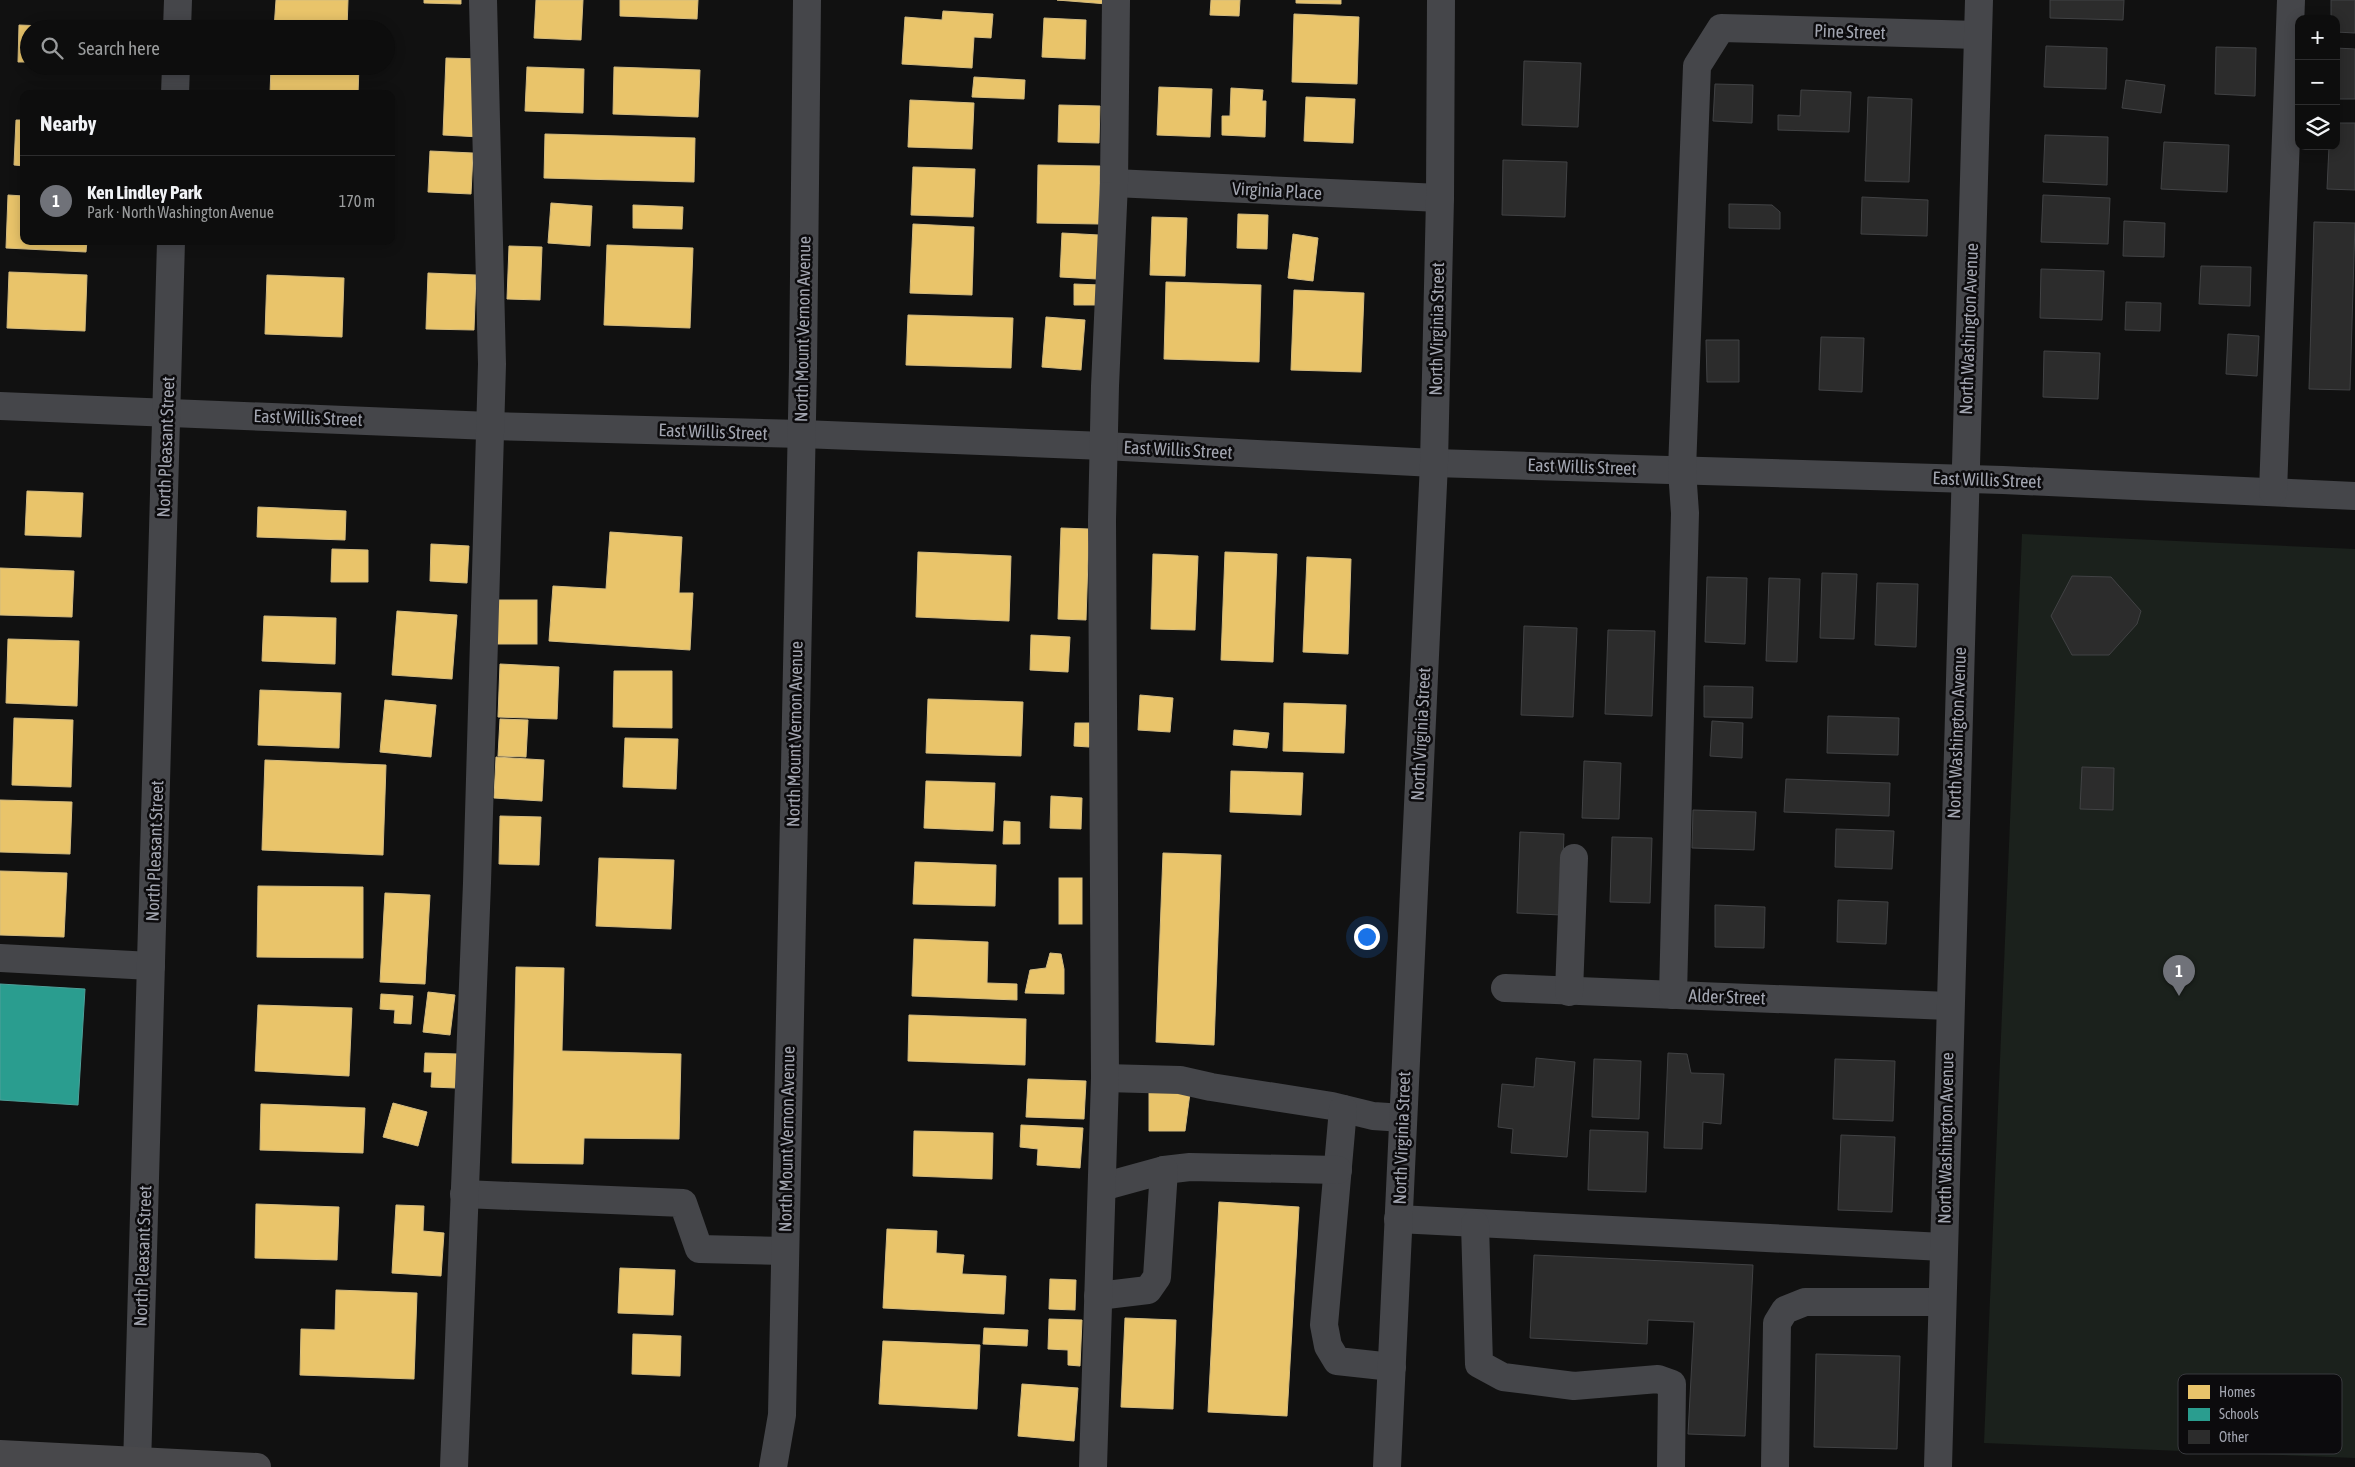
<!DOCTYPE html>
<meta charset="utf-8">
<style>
body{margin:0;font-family:"Asap Condensed",sans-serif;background:#161616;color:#f1f3f6}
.controls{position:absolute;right:15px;top:15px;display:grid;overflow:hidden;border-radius:10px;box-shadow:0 2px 12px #0003}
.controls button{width:45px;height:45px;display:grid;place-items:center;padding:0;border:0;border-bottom:1px solid #2d2d2e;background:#0d0d0d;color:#f1f3f6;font:25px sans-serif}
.you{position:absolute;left:1366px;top:936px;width:18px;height:18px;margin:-12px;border:4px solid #fff;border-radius:50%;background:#1a73e8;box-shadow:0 0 0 8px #1a73e833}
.badge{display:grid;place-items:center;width:32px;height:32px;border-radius:50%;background:#707279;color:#fff;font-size:16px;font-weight:700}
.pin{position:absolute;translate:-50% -41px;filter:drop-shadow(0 1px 2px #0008)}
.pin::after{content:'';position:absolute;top:26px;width:18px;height:15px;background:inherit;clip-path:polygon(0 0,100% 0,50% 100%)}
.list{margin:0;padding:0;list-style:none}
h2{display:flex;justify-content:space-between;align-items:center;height:65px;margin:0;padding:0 20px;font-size:21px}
h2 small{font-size:16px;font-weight:400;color:#9a9c9d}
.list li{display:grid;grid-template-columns:32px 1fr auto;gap:15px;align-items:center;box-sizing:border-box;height:90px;padding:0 20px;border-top:1px solid #2d2d2e}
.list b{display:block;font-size:19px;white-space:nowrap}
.list p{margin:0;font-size:16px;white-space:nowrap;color:#9a9c9d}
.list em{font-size:16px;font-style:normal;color:#9a9c9d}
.icon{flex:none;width:28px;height:28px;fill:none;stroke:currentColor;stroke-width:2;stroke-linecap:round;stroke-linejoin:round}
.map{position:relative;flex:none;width:2355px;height:1467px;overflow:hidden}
.search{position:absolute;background:#0d0d0d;box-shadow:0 2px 12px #0003;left:20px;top:20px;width:375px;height:55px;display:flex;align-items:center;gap:12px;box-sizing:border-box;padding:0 18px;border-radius:28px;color:#9a9c9d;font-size:19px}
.panel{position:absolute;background:#0d0d0d;box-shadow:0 2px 12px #0003;left:20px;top:90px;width:375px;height:155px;border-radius:10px}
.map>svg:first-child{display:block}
</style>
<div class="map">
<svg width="2355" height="1467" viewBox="0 0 2355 1467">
<rect width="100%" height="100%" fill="#111"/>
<!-- green -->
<path fill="#1b211c" d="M 2022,534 L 2355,549 L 2355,1458 L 1984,1443 Z"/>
<!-- homes -->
<g fill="#e9c46a" stroke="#d4bb7f">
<path d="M 276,0 L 348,0 L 347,29 L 274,29 Z"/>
<path d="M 424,0 L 461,0 L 461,4 L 424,3 Z"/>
<path d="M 536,0 L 583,0 L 581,40 L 534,38 Z"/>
<path d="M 620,0 L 698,0 L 697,19 L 620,16 Z"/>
<path d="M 1057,0 L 1107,0 L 1107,4 Z"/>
<path d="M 1211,0 L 1240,0 L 1239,16 L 1210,15 Z"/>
<path d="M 1296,0 L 1341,0 L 1341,4 L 1296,3 Z"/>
<path d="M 943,11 L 993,14 L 991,38 L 974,37 L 972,68 L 902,64 L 905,17 L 942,20 Z"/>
<path d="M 1294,14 L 1359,17 L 1357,84 L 1292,82 Z"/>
<path d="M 1044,18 L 1086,20 L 1085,59 L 1042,57 Z"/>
<path d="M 19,25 L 96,28 L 96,29 L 29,29 L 29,62 L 18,62 Z"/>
<path d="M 446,58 L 483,59 L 480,137 L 443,135 Z"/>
<path d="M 271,66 L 359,66 L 358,94 L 270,94 Z"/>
<path d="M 527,67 L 584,69 L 583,113 L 525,111 Z"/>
<path d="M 614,67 L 700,70 L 698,117 L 613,114 Z"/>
<path d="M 974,77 L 1025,80 L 1024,99 L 972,97 Z"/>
<path d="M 1159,87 L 1212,89 L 1210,137 L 1157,135 Z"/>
<path d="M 1231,88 L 1263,90 L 1262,101 L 1266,101 L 1265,137 L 1222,135 L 1222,116 L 1230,116 Z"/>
<path d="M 1306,97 L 1355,99 L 1353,143 L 1304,141 Z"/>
<path d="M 910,100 L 974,103 L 972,149 L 908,147 Z"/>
<path d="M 1059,105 L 1100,106 L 1099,143 L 1058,142 Z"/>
<path d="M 16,120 L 24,120 L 24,166 L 14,165 Z"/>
<path d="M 545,134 L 695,138 L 694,182 L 544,178 Z"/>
<path d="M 430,151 L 473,153 L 471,194 L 428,192 Z"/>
<path d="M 1038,165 L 1100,166 L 1099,224 L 1037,223 Z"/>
<path d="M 913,167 L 975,169 L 973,217 L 911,215 Z"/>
<path d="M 8,195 L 24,196 L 24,241 L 87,241 L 86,252 L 6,248 Z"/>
<path d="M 551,203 L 592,206 L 590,246 L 548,243 Z"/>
<path d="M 633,205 L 683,207 L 682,229 L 633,228 Z"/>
<path d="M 1238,214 L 1268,215 L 1267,249 L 1237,248 Z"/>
<path d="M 1152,217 L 1187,218 L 1185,276 L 1150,275 Z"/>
<path d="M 913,224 L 974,227 L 972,295 L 910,293 Z"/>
<path d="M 1062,233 L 1099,235 L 1097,279 L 1060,277 Z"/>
<path d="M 1293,234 L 1318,238 L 1313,281 L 1288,278 Z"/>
<path d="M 607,245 L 693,248 L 690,328 L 604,325 Z"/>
<path d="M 509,246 L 542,247 L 540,300 L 507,299 Z"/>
<path d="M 9,272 L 87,275 L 85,331 L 7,328 Z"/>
<path d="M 428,273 L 476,275 L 474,330 L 426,329 Z"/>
<path d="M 267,275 L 344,278 L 342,337 L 265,334 Z"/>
<path d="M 1166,282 L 1261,285 L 1259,362 L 1164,359 Z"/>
<path d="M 1074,284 L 1101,285 L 1101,305 L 1074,305 Z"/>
<path d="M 1294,290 L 1364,293 L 1361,372 L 1291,370 Z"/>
<path d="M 908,315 L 1013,318 L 1011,368 L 906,365 Z"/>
<path d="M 1046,317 L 1085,320 L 1081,370 L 1042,367 Z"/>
<path d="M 27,491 L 83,493 L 81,537 L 25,535 Z"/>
<path d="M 258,507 L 346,511 L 345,540 L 257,537 Z"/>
<path d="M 1061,528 L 1089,529 L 1086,620 L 1058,619 Z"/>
<path d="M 610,532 L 682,537 L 679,593 L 693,593 L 690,650 L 549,641 L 553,586 L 606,589 Z"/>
<path d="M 431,544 L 469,546 L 467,583 L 430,581 Z"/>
<path d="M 332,549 L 368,550 L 368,582 L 331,582 Z"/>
<path d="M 918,552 L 1011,556 L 1009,621 L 916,617 Z"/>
<path d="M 1225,552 L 1277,554 L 1273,662 L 1221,660 Z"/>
<path d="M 1153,554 L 1198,556 L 1195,630 L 1151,629 Z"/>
<path d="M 1307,557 L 1351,559 L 1348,654 L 1303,652 Z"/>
<path d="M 0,568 L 74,571 L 72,617 L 0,615 Z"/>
<rect x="496" y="600" width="41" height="44"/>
<path d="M 397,611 L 457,615 L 452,679 L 392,675 Z"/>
<path d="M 264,616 L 336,618 L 335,664 L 262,661 Z"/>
<path d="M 1031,635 L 1070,637 L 1068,672 L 1030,670 Z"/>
<path d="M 8,639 L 79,641 L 77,706 L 6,703 Z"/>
<path d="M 500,664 L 559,667 L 557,719 L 498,717 Z"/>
<path d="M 614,671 L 672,671 L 672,728 L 613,727 Z"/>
<path d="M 260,690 L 341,693 L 339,748 L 258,745 Z"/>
<path d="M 1140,695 L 1173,698 L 1170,732 L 1138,730 Z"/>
<path d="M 928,699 L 1023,702 L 1021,756 L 926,753 Z"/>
<path d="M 385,700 L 436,705 L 431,757 L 380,752 Z"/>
<path d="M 1284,703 L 1346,705 L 1344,753 L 1283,751 Z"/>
<path d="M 14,718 L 73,720 L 71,787 L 12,785 Z"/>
<path d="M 500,719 L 528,720 L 526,757 L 498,756 Z"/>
<path d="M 1075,723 L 1090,723 L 1089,747 L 1074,746 Z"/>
<path d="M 1234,730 L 1269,733 L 1267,748 L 1233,745 Z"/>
<path d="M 625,738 L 678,739 L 676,789 L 623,787 Z"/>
<path d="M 496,757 L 544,760 L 542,801 L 494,798 Z"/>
<path d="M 265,760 L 386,765 L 383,855 L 262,850 Z"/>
<path d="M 1231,771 L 1303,773 L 1301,815 L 1230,812 Z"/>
<path d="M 926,781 L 995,783 L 993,831 L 924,828 Z"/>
<path d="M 1051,796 L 1082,798 L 1081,829 L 1050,828 Z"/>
<path d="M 0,800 L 72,802 L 70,854 L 0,852 Z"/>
<path d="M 500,816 L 541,817 L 539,865 L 499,864 Z"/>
<path d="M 1004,821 L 1020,822 L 1020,844 L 1003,844 Z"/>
<path d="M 1163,853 L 1221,855 L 1214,1045 L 1156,1042 Z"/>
<path d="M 599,858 L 674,860 L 671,929 L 596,926 Z"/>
<path d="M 915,862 L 996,865 L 995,906 L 913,904 Z"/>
<path d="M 0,871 L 67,873 L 64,937 L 0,935 Z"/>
<rect x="1059" y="878" width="23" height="46"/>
<path d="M 258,886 L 363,887 L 363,958 L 257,957 Z"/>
<path d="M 385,893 L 430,895 L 425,984 L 380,982 Z"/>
<path d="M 914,939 L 988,942 L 987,983 L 1017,984 L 1017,1000 L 912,996 Z"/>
<path d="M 1050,953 L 1061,954 L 1064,969 L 1064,994 L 1025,993 L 1030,970 L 1046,968 Z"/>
<path d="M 516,967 L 564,968 L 562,1051 L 681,1054 L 679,1139 L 584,1138 L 583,1164 L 512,1163 Z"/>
<path d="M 428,992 L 455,995 L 450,1035 L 423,1032 Z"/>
<path d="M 381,994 L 413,996 L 411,1024 L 394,1023 L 395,1010 L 380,1009 Z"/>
<path d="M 258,1005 L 352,1008 L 349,1076 L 255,1071 Z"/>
<path d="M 909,1015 L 1026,1019 L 1025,1065 L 908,1061 Z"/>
<path d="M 425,1053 L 458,1054 L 456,1088 L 431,1087 L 432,1072 L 424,1072 Z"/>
<path d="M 1028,1079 L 1086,1081 L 1084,1119 L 1026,1117 Z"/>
<path d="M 1149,1090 L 1190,1093 L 1185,1131 L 1149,1131 Z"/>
<path d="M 393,1103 L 427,1112 L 418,1146 L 383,1137 Z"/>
<path d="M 261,1104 L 365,1108 L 363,1153 L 260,1150 Z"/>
<path d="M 1021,1125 L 1083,1128 L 1080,1168 L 1037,1165 L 1038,1149 L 1020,1147 Z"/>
<path d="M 914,1131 L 993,1133 L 992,1179 L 913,1176 Z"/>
<path d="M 1219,1202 L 1299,1207 L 1287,1416 L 1208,1412 Z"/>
<path d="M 256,1204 L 339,1207 L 337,1260 L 255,1258 Z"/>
<path d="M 396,1205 L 424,1206 L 423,1231 L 444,1233 L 441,1276 L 392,1273 Z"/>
<path d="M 887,1229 L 937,1231 L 936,1253 L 964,1255 L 962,1274 L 1006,1276 L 1004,1314 L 883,1308 Z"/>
<path d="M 620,1268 L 675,1270 L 673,1315 L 618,1313 Z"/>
<path d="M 1050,1279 L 1076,1280 L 1075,1310 L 1049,1309 Z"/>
<path d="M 336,1290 L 417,1293 L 414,1379 L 300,1375 L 301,1329 L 335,1330 Z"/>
<path d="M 1125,1318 L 1176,1320 L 1173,1409 L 1121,1407 Z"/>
<path d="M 1049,1319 L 1082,1320 L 1080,1366 L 1068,1365 L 1068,1350 L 1048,1349 Z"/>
<path d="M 984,1328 L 1028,1330 L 1027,1346 L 983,1344 Z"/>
<path d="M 633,1334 L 681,1336 L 680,1376 L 632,1374 Z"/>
<path d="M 883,1341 L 980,1345 L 977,1409 L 879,1404 Z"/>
<path d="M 1022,1384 L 1078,1388 L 1074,1441 L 1018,1436 Z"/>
</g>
<!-- schools -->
<path fill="#2a9d8f" stroke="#4ea099" d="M 0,984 L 85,989 L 78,1105 L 0,1100 Z"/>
<!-- building -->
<g fill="#2c2c2c" stroke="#414244">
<path d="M 2050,0 L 2124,0 L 2123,20 L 2050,18 Z"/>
<path d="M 2331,0 L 2355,0 L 2355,33 L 2336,32 L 2336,19 L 2331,19 Z"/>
<path d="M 2046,46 L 2107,48 L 2106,89 L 2044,87 Z"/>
<path d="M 2216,47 L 2256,48 L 2255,96 L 2215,94 Z"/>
<path d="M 2336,48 L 2355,49 L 2355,99 L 2336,99 Z"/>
<path d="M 1524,61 L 1581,63 L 1578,127 L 1522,125 Z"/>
<path d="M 2126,80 L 2165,85 L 2161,113 L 2122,108 Z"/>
<path d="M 1715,84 L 1753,85 L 1752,123 L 1713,121 Z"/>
<path d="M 1801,90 L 1851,92 L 1849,132 L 1778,130 L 1778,115 L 1800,116 Z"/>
<path d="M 1868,97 L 1912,99 L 1909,182 L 1865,181 Z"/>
<path d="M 2336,123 L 2355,123 L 2355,190 L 2327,189 L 2329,146 L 2336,146 Z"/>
<path d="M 2045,135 L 2108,137 L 2107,185 L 2043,182 Z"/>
<path d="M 2164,142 L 2229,145 L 2227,192 L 2161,189 Z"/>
<path d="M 1503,160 L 1567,162 L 1565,217 L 1502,215 Z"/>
<path d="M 2043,195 L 2110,198 L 2108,244 L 2041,242 Z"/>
<path d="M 1862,197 L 1928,200 L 1927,236 L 1861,234 Z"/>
<path d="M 1729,204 L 1772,205 L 1780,212 L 1780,229 L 1729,228 Z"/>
<path d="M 2124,221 L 2165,223 L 2164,257 L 2123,256 Z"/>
<path d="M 2314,222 L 2355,223 L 2350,390 L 2309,389 Z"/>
<path d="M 2201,266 L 2251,267 L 2250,306 L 2199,304 Z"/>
<path d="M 2041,269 L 2104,271 L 2102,320 L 2040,318 Z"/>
<path d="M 2126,302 L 2161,303 L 2160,331 L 2125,330 Z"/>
<path d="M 2228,334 L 2259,336 L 2257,376 L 2226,374 Z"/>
<path d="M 1821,337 L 1864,338 L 1862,392 L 1819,390 Z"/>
<path d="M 1706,340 L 1739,340 L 1739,382 L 1707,382 Z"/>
<path d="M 2044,351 L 2100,353 L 2098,399 L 2043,397 Z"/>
<path d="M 1822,573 L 1857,574 L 1854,639 L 1820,638 Z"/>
<path d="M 2072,576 L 2111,577 L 2141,611 L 2137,624 L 2109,655 L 2072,655 L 2051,616 Z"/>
<path d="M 1707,577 L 1747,578 L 1745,644 L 1705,642 Z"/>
<path d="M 1769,578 L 1800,579 L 1797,662 L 1766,661 Z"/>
<path d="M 1877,583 L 1918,584 L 1916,647 L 1875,645 Z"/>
<path d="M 1524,626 L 1577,628 L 1573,717 L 1521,715 Z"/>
<path d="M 1608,630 L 1655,631 L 1652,716 L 1605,714 Z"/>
<path d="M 1704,686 L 1753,687 L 1752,718 L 1704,717 Z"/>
<path d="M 1828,716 L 1899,718 L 1898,755 L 1827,753 Z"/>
<path d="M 1712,721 L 1743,723 L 1742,758 L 1710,756 Z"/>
<path d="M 1584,761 L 1621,763 L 1619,819 L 1582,818 Z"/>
<path d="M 2082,767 L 2114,768 L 2113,810 L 2080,809 Z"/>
<path d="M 1786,779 L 1890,783 L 1889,816 L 1784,812 Z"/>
<path d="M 1693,810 L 1756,812 L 1754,850 L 1692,848 Z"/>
<path d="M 1836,829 L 1894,831 L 1892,869 L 1835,867 Z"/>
<path d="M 1520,832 L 1564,834 L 1561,915 L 1517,913 Z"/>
<path d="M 1612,837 L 1652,838 L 1650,903 L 1610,902 Z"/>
<path d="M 1838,900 L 1888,902 L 1886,944 L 1837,942 Z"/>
<path d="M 1715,905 L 1765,907 L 1764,948 L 1715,947 Z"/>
<path d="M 1668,1053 L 1687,1054 L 1691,1073 L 1724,1074 L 1721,1124 L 1703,1122 L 1702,1149 L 1664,1148 Z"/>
<path d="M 1536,1058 L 1575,1062 L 1567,1157 L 1511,1153 L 1513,1129 L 1498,1127 L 1502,1084 L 1534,1087 Z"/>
<path d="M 1594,1059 L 1641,1061 L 1639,1119 L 1592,1117 Z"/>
<path d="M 1835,1059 L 1895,1061 L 1893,1121 L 1833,1119 Z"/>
<path d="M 1590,1130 L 1648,1132 L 1646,1192 L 1588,1190 Z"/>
<path d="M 1841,1135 L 1895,1137 L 1892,1212 L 1838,1210 Z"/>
<path d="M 1534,1255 L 1753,1265 L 1745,1436 L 1688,1434 L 1694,1322 L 1648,1320 L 1647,1344 L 1530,1338 Z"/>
<path d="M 1816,1354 L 1900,1356 L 1897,1449 L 1814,1447 Z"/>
</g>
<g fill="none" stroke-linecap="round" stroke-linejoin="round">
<!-- minor -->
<g stroke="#45464a" stroke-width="28">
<path d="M 177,29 L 178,0"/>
<path d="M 175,94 L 176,66"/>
<path d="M 1114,183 L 1440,198"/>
<path d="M 0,406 L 490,426 L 802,434 L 1104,446 L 1434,463 L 2003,480 L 2355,496"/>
<path d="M 2273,492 L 2291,0"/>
<path d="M 0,958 L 151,966"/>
<path d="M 1505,988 L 1949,1006"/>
<path d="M 1569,992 L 1574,858"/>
<path d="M 1673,995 L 1685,513 L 1682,470 L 1697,66 L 1721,28 L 1978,35"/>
<path d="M 1105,1078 L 1180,1080 L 1211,1087 L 1332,1106 L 1373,1116 L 1403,1118"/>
<path d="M 1343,1109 L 1324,1325 L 1328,1346 L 1337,1361 L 1392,1367"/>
<path d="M 1164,1170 L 1190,1167 L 1338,1170"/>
<path d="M 464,1194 L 683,1203 L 699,1249 L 785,1251"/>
<path d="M 1398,1219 L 1943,1247"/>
<path d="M 1475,1224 L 1479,1364 L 1503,1377 L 1574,1386 L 1658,1379 L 1672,1384 L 1671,1467"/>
<path d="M 1098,1296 L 1148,1290 L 1157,1277 L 1164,1170 L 1102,1187"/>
<path d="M 137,1467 L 171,241"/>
<path d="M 454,1467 L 477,883 L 492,364 L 483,0"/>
<path d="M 773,1467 L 782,1415 L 803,368 L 807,0"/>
<path d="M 1093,1467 L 1105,1078 L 1102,520 L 1105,386 L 1114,183 L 1116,0"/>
<path d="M 1387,1467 L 1434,463 L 1440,198 L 1441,0"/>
<path d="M 1775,1467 L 1777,1323 L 1785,1310 L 1805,1302 L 1942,1302"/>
<path d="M 1938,1467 L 1979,0"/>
</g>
<!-- major -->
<path stroke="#48484b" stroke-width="28" d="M 0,1454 L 257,1467"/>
</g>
<g text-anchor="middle" stroke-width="5" stroke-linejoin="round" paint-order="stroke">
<!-- street labels -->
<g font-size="18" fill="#a3a6b1" stroke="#0c0b0d">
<text transform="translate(1850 32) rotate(2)" y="6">Pine Street</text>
<text transform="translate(1277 191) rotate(3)" y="6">Virginia Place</text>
<text transform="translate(803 329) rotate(-89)" y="6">North Mount Vernon Avenue</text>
<text transform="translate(1437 329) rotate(-89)" y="6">North Virginia Street</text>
<text transform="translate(1969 329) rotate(-88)" y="6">North Washington Avenue</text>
<text transform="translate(308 418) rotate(2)" y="6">East Willis Street</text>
<text transform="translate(713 432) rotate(2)" y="6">East Willis Street</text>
<text transform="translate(166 447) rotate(-88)" y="6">North Pleasant Street</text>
<text transform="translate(1178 450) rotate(3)" y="6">East Willis Street</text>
<text transform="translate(1582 467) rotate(2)" y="6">East Willis Street</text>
<text transform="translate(1987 480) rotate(2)" y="6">East Willis Street</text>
<text transform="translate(1957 733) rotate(-88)" y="6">North Washington Avenue</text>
<text transform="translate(795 734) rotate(-89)" y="6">North Mount Vernon Avenue</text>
<text transform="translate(1421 734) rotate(-87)" y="6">North Virginia Street</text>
<text transform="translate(155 851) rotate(-88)" y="6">North Pleasant Street</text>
<text transform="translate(1727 997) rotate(2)" y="6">Alder Street</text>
<text transform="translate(1402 1138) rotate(-88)" y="6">North Virginia Street</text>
<text transform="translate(1946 1138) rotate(-89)" y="6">North Washington Avenue</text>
<text transform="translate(787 1139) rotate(-89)" y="6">North Mount Vernon Avenue</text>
<text transform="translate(143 1256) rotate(-88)" y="6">North Pleasant Street</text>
</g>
</g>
<!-- legend -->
<rect x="2178" y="1374" width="164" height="80" rx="8" fill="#0c0b0d" stroke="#393a3e" stroke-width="1"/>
<rect x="2188" y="1385" width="22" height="14" fill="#e9c46a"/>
<rect x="2188" y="1408" width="22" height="13" fill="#2a9d8f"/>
<rect x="2188" y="1430" width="22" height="14" fill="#2c2c2c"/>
<g font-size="14" fill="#a3a6b1">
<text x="2219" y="1397">Homes</text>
<text x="2219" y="1419">Schools</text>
<text x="2219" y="1442">Other</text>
</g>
</svg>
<div class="controls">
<button>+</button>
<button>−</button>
<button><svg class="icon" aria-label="layers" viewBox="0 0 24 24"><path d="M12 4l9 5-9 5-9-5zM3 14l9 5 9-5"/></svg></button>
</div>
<div class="you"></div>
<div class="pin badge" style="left:2179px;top:996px">1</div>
<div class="search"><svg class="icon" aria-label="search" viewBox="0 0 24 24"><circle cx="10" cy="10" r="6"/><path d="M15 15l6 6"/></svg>Search here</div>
<section class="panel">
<h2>Nearby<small></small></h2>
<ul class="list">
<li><span class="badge">1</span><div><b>Ken Lindley Park</b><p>Park · North Washington Avenue</p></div><em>170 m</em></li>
</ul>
</section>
</div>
